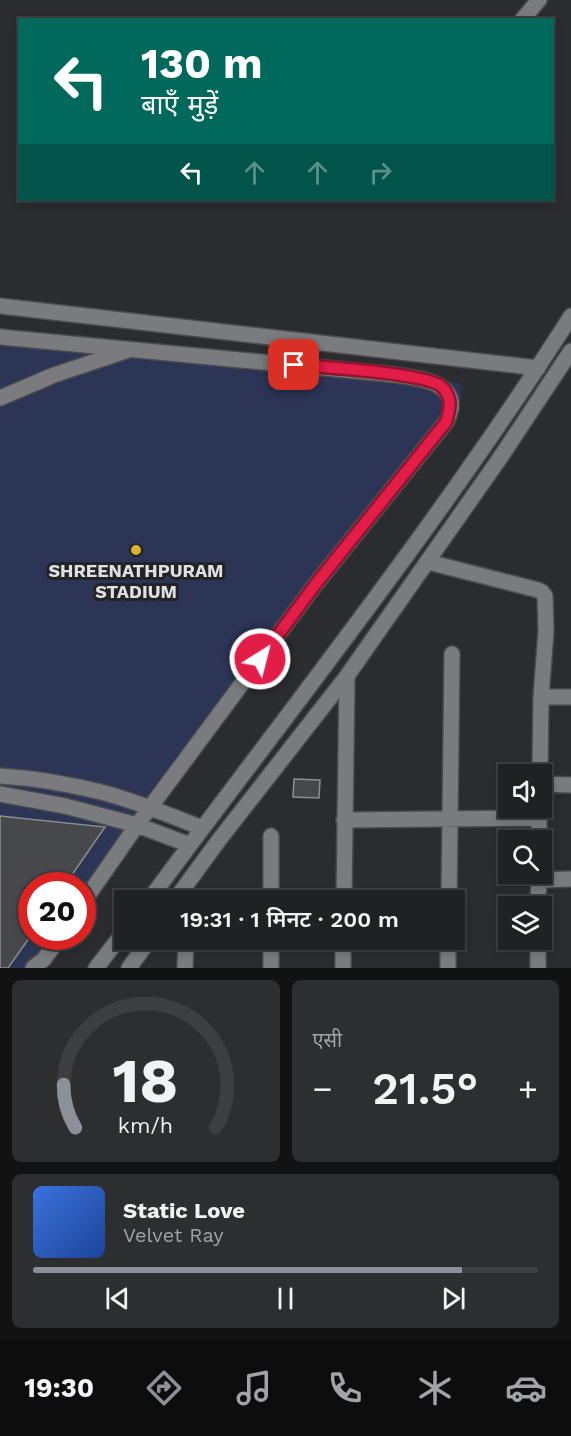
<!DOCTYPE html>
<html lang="hi">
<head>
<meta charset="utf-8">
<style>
  :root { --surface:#202123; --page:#2d2e30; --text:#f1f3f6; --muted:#a2a3a6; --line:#3d3e41; --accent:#8c9099 }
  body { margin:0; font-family:"Work Sans","Noto Sans Devanagari",sans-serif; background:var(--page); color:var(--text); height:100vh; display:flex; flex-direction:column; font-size:22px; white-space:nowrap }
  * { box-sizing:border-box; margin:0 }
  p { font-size:20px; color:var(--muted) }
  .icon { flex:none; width:33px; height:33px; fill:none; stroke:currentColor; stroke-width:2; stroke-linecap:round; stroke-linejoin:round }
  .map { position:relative; height:968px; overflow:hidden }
  .side { display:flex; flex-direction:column; gap:12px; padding:12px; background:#121213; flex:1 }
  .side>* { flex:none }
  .top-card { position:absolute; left:18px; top:18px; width:536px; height:183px; border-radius:0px; box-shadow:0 3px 9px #0003,0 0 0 2px var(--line); background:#00695c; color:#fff; overflow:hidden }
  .controls { position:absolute; left:498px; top:764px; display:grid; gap:12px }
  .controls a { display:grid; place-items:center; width:54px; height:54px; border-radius:0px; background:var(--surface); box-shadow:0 3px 9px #0003,0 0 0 2px var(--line); font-size:30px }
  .speed { position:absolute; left:18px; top:872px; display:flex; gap:12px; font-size:30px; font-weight:700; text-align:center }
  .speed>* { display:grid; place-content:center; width:78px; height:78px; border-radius:50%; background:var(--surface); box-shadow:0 3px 9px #0003,0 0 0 2px var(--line); line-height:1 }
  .speed .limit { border:9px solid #d22; background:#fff; color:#111 }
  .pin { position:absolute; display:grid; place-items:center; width:51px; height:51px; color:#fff; margin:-26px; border-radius:12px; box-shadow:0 3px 9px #0006 }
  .me { position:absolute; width:66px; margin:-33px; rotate:36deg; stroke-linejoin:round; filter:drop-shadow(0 0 4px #0008) }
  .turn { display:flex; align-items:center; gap:21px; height:126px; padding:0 24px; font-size:27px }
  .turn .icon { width:78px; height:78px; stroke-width:2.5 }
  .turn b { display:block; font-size:42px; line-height:51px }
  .lanes { display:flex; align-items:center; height:57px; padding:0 24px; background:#0003; justify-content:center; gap:30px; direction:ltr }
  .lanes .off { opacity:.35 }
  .big { font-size:45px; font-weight:600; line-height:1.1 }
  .side .tile { flex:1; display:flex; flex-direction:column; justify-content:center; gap:9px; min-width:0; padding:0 21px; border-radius:9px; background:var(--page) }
  .side .dial { align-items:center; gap:0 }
  .dial svg { height:156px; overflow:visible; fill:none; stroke:var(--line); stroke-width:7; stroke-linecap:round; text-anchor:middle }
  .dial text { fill:var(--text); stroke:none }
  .song { display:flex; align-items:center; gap:18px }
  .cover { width:72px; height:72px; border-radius:9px; background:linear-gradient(135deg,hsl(220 70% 55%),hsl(220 70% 35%)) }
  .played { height:6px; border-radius:3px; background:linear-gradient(90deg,var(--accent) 85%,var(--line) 85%) }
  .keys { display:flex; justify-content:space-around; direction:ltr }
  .heat { display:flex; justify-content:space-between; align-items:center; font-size:33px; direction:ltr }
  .side .tiles { flex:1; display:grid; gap:12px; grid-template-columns:1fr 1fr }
  .tile:last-child { grid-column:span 2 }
  .trip { position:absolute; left:114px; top:890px; width:351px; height:60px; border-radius:0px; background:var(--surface); box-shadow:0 3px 9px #0003,0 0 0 2px var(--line); font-weight:600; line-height:60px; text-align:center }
  .tabs { display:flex; height:96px; justify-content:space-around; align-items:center; background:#0d0d0e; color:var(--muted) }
  .tabs .icon { width:42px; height:42px }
  .tabs .selected { color:var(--accent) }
  .tabs b { font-size:27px; color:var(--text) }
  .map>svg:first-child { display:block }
  .green { fill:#2c3556 }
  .building { fill:#46484b; stroke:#8c8d90; stroke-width:1.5 }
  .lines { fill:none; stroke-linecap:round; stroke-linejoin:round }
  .minor-casing { stroke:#494a4c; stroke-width:18 }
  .minor { stroke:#7a7b7e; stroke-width:15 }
  .route-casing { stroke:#92132f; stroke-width:15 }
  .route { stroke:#e11d48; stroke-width:10 }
  .poi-dot { fill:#dbb233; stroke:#222325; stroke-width:2 }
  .labels { text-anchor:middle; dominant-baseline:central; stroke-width:6; stroke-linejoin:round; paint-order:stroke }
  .poi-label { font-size:18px; font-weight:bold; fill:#dfe0e2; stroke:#222325 }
</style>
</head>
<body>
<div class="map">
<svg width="571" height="968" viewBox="0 0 571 968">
  <rect width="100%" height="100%" fill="#2b2c2f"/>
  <path class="green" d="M0,328l460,55 2,14 -379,518 -1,-30h-50v51h35l-29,32h-38z"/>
  <path class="building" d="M294,779l26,1 -1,18 -26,-1z
    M0,816l105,11 -40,58h-33v49l-24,34h-8z"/>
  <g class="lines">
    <g class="minor-casing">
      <path id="minor" d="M522,20l17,-20
        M0,306l538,62
        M0,337l387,37c20,3 67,4 64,34 -1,5 -3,10 -5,14l-131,163 -178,240 -55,79
        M0,398l54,-23 72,-24
        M428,562l110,28 4,2 3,4 1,35 -5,66 -1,77
        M541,697h30
        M0,776c34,2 68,8 101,16 35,9 68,23 101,36
        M542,784l29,1
        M0,794l65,12 72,19 53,20
        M344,820l195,-2
        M539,840v-33
        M539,880l32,-1
        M149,900c143,-193 293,-381 422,-584
        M175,900l44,-60 128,-164 153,-218 71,-107
        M271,900v-64
        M344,900l3,-224
        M449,900l3,-246
        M538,906l1,-33
        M33,968l11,-9 17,-23
        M96,968l28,-36
        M129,968l21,-29
        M185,968l1,-29
        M271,968v-29
        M343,968v-29
        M448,968v-29
        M538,968v-29"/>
    </g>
    <use href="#minor" class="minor"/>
  </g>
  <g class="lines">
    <g class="route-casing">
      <path id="route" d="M260,659l55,-74 131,-163c4,-13 7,-24 -4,-35 -14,-14 -122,-20 -148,-22"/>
    </g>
    <use href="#route" class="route"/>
  </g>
  <circle class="poi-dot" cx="136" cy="550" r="6"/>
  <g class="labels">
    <g class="poi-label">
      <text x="136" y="570">SHREENATHPURAM<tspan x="136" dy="21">STADIUM</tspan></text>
    </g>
  </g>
</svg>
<div class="controls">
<a><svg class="icon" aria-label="sound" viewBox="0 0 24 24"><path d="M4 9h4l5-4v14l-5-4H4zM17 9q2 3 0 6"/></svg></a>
<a><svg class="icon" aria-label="search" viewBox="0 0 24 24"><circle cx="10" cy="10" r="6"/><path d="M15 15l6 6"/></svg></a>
<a><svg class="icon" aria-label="layers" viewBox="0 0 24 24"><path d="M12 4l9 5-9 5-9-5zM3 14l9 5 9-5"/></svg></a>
</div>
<div class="speed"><div class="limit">20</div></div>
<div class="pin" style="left:294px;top:365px;background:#d93025"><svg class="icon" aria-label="arrive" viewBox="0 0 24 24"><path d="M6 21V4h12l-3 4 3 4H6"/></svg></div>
<svg class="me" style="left:260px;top:659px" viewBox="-20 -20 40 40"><circle r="17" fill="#e11d48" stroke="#fff" stroke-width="3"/><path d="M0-11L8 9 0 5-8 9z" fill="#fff"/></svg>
<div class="trip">19:31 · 1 मिनट · 200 m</div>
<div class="top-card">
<div class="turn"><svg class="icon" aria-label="left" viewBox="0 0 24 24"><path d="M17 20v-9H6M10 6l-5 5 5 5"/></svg><div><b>130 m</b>बाएँ मुड़ें</div></div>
<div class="lanes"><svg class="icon" aria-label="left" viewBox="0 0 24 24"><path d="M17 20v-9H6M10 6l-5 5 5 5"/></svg><svg class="icon off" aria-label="ahead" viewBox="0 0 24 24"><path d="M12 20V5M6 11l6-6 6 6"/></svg><svg class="icon off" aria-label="ahead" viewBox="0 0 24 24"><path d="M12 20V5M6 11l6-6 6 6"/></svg><svg class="icon off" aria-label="right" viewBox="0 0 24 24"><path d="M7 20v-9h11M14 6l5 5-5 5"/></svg></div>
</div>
</div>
<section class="side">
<div class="tiles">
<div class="tile dial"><svg viewBox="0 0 100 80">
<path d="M14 69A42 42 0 1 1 86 69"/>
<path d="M14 69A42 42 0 0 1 8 47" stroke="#8c9099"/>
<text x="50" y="56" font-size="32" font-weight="700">18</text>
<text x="50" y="72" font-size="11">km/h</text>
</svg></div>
<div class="tile"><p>एसी</p>
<div class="heat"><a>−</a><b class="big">21.5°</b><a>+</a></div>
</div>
<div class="tile">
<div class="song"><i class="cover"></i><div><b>Static Love</b><p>Velvet Ray</p></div></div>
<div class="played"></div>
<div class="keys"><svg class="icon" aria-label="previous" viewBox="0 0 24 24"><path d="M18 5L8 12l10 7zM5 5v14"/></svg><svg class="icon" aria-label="pause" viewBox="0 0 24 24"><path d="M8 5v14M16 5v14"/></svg><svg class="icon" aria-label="next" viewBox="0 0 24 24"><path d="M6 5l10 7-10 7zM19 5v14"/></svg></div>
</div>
</div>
</section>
<nav class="tabs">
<b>19:30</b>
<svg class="icon selected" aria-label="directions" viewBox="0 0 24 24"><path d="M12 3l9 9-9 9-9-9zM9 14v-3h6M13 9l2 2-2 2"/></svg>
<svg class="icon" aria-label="music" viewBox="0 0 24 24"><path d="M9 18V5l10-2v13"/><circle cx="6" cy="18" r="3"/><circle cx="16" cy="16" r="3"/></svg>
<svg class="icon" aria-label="phone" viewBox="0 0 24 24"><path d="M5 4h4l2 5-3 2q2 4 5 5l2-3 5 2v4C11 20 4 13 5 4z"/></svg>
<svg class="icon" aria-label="climate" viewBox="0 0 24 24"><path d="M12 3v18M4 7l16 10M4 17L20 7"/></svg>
<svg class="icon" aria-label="car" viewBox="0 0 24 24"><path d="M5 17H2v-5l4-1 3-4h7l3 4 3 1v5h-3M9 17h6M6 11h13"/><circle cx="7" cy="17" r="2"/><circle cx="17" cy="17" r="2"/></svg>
</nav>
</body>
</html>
